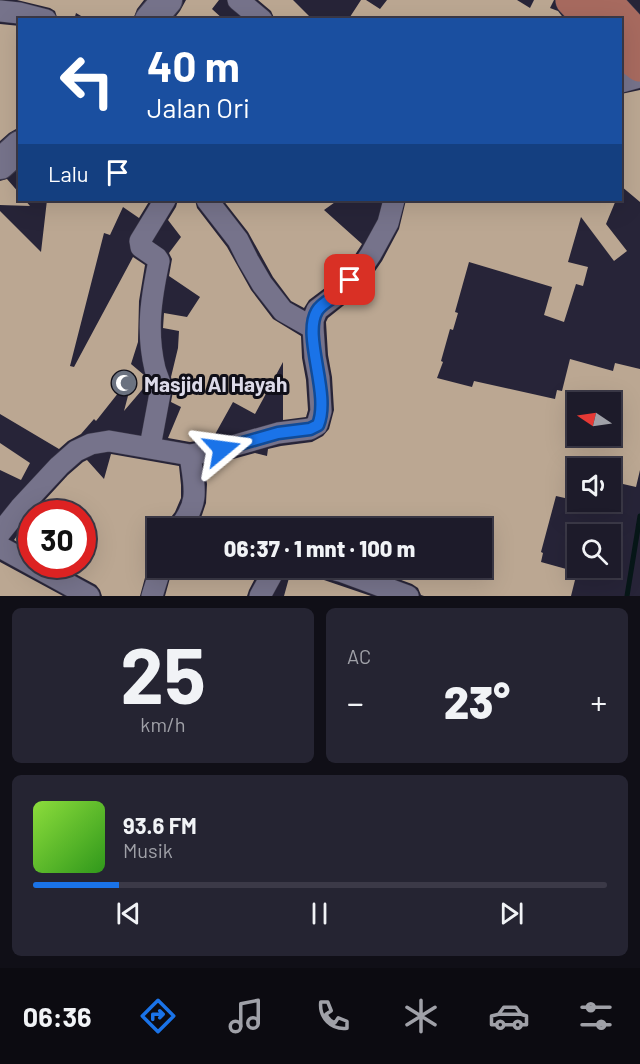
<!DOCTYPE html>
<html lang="id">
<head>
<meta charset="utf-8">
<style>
  :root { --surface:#1d1b2a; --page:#252432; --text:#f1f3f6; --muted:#a0a1a8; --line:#3b3947; --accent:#1a73e8 }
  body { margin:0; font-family:Barlow,sans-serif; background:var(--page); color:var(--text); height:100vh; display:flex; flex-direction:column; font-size:22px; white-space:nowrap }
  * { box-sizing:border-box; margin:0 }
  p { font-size:20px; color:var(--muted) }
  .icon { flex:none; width:33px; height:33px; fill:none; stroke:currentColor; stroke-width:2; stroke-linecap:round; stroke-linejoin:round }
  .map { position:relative; height:596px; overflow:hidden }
  .drawer { display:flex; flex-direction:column; gap:12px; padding:12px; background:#100f17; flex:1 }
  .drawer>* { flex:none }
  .banner { position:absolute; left:18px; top:18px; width:604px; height:183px; border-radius:0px; box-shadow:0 6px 24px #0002,0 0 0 2px var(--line); background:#1a4fa0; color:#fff; overflow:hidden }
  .needle { width:39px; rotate:283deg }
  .fabs { position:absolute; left:567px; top:392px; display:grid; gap:12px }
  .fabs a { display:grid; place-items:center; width:54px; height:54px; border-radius:0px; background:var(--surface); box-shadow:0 6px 24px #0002,0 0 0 2px var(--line); font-size:30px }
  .speed { position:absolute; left:18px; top:500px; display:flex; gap:12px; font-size:30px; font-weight:700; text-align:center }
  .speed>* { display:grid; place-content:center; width:78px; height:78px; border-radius:50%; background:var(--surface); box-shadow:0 6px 24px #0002,0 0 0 2px var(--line); line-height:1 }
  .speed .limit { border:9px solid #d22; background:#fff; color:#111 }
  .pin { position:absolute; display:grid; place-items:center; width:51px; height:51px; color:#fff; margin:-26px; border-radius:12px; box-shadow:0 3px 9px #0006 }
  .me { position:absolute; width:66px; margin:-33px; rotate:74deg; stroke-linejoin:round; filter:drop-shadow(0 0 4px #0008) }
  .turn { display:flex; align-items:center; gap:21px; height:126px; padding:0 30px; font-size:27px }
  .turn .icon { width:78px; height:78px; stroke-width:2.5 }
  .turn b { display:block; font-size:42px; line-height:51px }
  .then { display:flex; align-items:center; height:57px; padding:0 30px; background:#0003; gap:12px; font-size:22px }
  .big { font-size:45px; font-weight:800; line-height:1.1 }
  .drawer .card { flex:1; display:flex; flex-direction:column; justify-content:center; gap:9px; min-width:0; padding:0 21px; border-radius:9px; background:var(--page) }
  .drawer .dial { align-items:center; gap:0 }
  .dial b { font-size:78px; line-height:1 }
  .song { display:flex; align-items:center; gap:18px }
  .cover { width:72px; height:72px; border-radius:9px; background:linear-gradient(135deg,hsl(90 70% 55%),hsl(110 70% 35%)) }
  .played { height:6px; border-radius:3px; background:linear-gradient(90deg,var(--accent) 15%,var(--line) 15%) }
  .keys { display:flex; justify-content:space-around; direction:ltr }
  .heat { display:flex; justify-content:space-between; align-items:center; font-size:33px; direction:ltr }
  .drawer .tiles { flex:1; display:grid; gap:12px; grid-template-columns:1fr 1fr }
  .card:last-child { grid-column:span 2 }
  .trip { position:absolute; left:147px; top:518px; width:345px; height:60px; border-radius:0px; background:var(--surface); box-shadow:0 6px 24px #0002,0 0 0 2px var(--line); font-weight:800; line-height:60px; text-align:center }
  .dock { display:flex; height:96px; justify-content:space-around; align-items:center; background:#0c0b11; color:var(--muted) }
  .dock .icon { width:42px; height:42px }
  .dock .on { color:var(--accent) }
  .dock b { font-size:27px; color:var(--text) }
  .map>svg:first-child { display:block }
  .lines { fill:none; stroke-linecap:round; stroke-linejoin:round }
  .stream { stroke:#071718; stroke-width:5 }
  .building { fill:#bba792; fill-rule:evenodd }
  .street-casing { stroke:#413e4f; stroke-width:22 }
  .secondary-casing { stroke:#413e4f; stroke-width:32 }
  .primary-casing { stroke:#413e4f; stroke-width:34 }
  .street { stroke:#76738b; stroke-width:21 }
  .secondary { stroke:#76738b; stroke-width:30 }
  .primary { stroke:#a76a5f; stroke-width:33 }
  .route-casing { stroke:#114b97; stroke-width:15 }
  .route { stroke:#1a73e8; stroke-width:10 }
  .labels { text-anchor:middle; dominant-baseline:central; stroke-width:6; stroke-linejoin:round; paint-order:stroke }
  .poi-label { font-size:21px; font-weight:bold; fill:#dddbe9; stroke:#100f18; text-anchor:start }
</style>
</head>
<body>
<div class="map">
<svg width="640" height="596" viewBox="0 0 640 596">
  <rect width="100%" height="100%" fill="#272438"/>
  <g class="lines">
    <path class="stream" d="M627,596l13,-80"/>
  </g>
  <path class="building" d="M17,0h127l-7,9 -4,11h-45l-12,-7 -2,7h-16l-3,-9 -5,-3z
    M186,0h33l-7,9 12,11h-51l7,-9z
    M258,0h35l20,20h-38l-4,-9z
    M361,0h5l14,9 7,-9h130l13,8 4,-8h20l-4,8 8,3 7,9h-217z
    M0,24l20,2v103h-4l-7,4 -9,8z
    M640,90v112l-19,-16v-92z
    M7,179l13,15v6h5l5,6 -30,-1v-24z
    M47,200h103l-11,18 -16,-11 -13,28 -6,-2 -34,133 4,1 59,-110 12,8 -6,36 -1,41 -7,22 13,11 3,9 -23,27 10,-38 -38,48 -2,-2 -13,15 -13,7 -9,8 -59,-35v-203l41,41z
    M178,200h17l2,8 30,39 24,43 22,29 28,17 1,22 4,22 2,30 -2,7 -23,3v-58l-28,52 -22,-12 -20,36 -23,4 -22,-4 13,-31 -10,-5 3,-16 -3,-9 7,-29 1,-17 -16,-3 1,-15 23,4 13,-20 -31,-21 3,-17 -3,-6 12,-16 -13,-17 8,-13z
    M223,200h115l-14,10 38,34 -9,14 -24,27 -20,15 -5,8 -13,-7 -18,-24 -25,-45z
    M406,200h210l-10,24 21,27 -13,10 -33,-44 -13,45 20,5 -5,19 -7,-2 -12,38 -20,-7 8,-28 -83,-25 -14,50 3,1 -5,17 -3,-1 -9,32 2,1 -6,16 35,9 2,-6 81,18 2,-9 5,1 8,-32 43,12 2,-8 25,6v101l-4,17 -26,-6v-13h-32v33l-22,-5 -15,56 2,1 -2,9 36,10 -6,24h-147l-3,-1 -3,-7 -6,-4 -46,-17h116v-39h-82l-19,-4 -1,4h-185l7,-13 4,-12 1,-19 -3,-19 22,-4 29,-8 12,3 1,-7 13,-3 31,-4 11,-6 6,-7 5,-19 -2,-33 -4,-22 -2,-33 2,-4 20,-16 25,-28 9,-13 17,-32zM578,402h32v33h-32z
    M0,443l30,20 -9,17 -21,-10z
    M111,454l68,12 2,19v13l-6,14 -7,9 -2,7h-8v27l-6,3 -3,5 -9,33h-38l-2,-6 -4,-5 -39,-21h25v-51h-49l35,-38 15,-13 4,-2 17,19z
    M32,515v35l-18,-10z
    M0,562l63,34h-63z
    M173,567h88l-12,23 -2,6h-82z
    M292,567h21l3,9 5,3 50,17h-87z"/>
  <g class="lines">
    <g class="street-casing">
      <path id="street" d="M238,0l24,20
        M0,11l19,2 27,7
        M621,82l19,-5
        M207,200l31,40 10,20 14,24 21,27 30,17
        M150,447l11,-59c-1,-7 -4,-12 -6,-19 -9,-38 -4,-70 4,-108l-2,-3 -16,-11 -1,-6 25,-41
        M179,528c22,-27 15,-42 11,-73
        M0,533l20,-25 39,-42 17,-15 15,-7 18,-3 81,14 32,-6 56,-16 32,-4 7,-4 4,-14 -2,-33 -4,-21 -2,-29v-8l4,-10 21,-16 25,-28 8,-12 17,-31 6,-23
        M0,547l89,49
        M325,567l15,4 68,25
        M152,596l9,-29
        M260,596l16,-29"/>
    </g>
    <g class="secondary-casing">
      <path id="secondary" d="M150,20l17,-20
        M0,164l20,-18"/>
    </g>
    <g class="primary-casing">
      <path id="primary" d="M572,0l19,20
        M604,0l36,39
        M621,50l19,15"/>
    </g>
    <use href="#street" class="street"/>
    <use href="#secondary" class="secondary"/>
    <use href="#primary" class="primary"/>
  </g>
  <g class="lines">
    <g class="route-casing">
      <path id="route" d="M222,449l56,-16 32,-4 8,-4c13,-31 -16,-89 -1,-114 4,-7 14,-12 21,-17 4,-5 8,-10 12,-14"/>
    </g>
    <use href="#route" class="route"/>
  </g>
  <defs>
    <g id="mosque-disc" transform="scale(1.35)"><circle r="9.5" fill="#6b7280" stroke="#100f18"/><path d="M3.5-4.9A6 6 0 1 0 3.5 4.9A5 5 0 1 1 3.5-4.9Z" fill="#fff"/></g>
  </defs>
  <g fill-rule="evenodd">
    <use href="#mosque-disc" x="124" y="383"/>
  </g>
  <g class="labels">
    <g class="poi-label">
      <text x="144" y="383">Masjid Al Hayah</text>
    </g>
  </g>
</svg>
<div class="fabs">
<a><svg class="needle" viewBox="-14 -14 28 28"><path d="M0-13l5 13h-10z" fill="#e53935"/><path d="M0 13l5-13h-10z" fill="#a0a1a8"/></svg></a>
<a><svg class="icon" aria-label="sound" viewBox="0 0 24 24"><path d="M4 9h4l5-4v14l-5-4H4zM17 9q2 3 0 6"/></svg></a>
<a><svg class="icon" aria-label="search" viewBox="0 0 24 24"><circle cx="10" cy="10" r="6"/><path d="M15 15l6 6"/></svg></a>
</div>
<div class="speed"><div class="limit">30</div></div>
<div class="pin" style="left:350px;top:280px;background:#d93025"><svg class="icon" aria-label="arrive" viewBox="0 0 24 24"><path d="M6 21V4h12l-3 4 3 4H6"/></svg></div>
<svg class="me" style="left:222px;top:449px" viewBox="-20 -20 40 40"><path d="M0-17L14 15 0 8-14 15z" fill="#1a73e8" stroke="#fff" stroke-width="4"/></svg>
<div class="trip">06:37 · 1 mnt · 100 m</div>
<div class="banner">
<div class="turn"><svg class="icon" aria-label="left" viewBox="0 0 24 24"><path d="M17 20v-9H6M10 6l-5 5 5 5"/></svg><div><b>40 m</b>Jalan Ori</div></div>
<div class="then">Lalu<svg class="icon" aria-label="arrive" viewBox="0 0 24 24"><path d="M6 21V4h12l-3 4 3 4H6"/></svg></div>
</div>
</div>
<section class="drawer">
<div class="tiles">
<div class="card dial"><b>25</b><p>km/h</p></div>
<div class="card"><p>AC</p>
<div class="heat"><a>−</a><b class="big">23°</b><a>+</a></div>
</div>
<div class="card">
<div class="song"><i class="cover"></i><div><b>93.6 FM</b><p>Musik</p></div></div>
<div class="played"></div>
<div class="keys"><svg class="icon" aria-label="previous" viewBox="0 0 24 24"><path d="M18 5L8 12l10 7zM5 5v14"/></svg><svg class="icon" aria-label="pause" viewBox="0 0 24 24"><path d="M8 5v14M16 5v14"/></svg><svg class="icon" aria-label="next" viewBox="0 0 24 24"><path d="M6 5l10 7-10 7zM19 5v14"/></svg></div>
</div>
</div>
</section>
<nav class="dock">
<b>06:36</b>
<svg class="icon on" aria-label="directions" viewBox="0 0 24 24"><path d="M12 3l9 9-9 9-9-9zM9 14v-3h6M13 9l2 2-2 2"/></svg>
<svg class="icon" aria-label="music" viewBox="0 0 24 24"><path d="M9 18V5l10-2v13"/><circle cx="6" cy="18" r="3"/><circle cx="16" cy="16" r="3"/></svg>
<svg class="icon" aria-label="phone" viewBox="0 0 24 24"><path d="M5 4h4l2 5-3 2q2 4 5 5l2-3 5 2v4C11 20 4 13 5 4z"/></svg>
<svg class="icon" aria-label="climate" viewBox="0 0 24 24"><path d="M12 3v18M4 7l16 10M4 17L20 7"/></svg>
<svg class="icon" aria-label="car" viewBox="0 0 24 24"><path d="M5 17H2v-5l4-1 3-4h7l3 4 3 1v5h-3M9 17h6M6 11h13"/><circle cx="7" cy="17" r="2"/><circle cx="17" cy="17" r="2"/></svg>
<svg class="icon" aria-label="filters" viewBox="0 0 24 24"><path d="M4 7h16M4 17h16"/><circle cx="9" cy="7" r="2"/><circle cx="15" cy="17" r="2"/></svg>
</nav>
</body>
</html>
